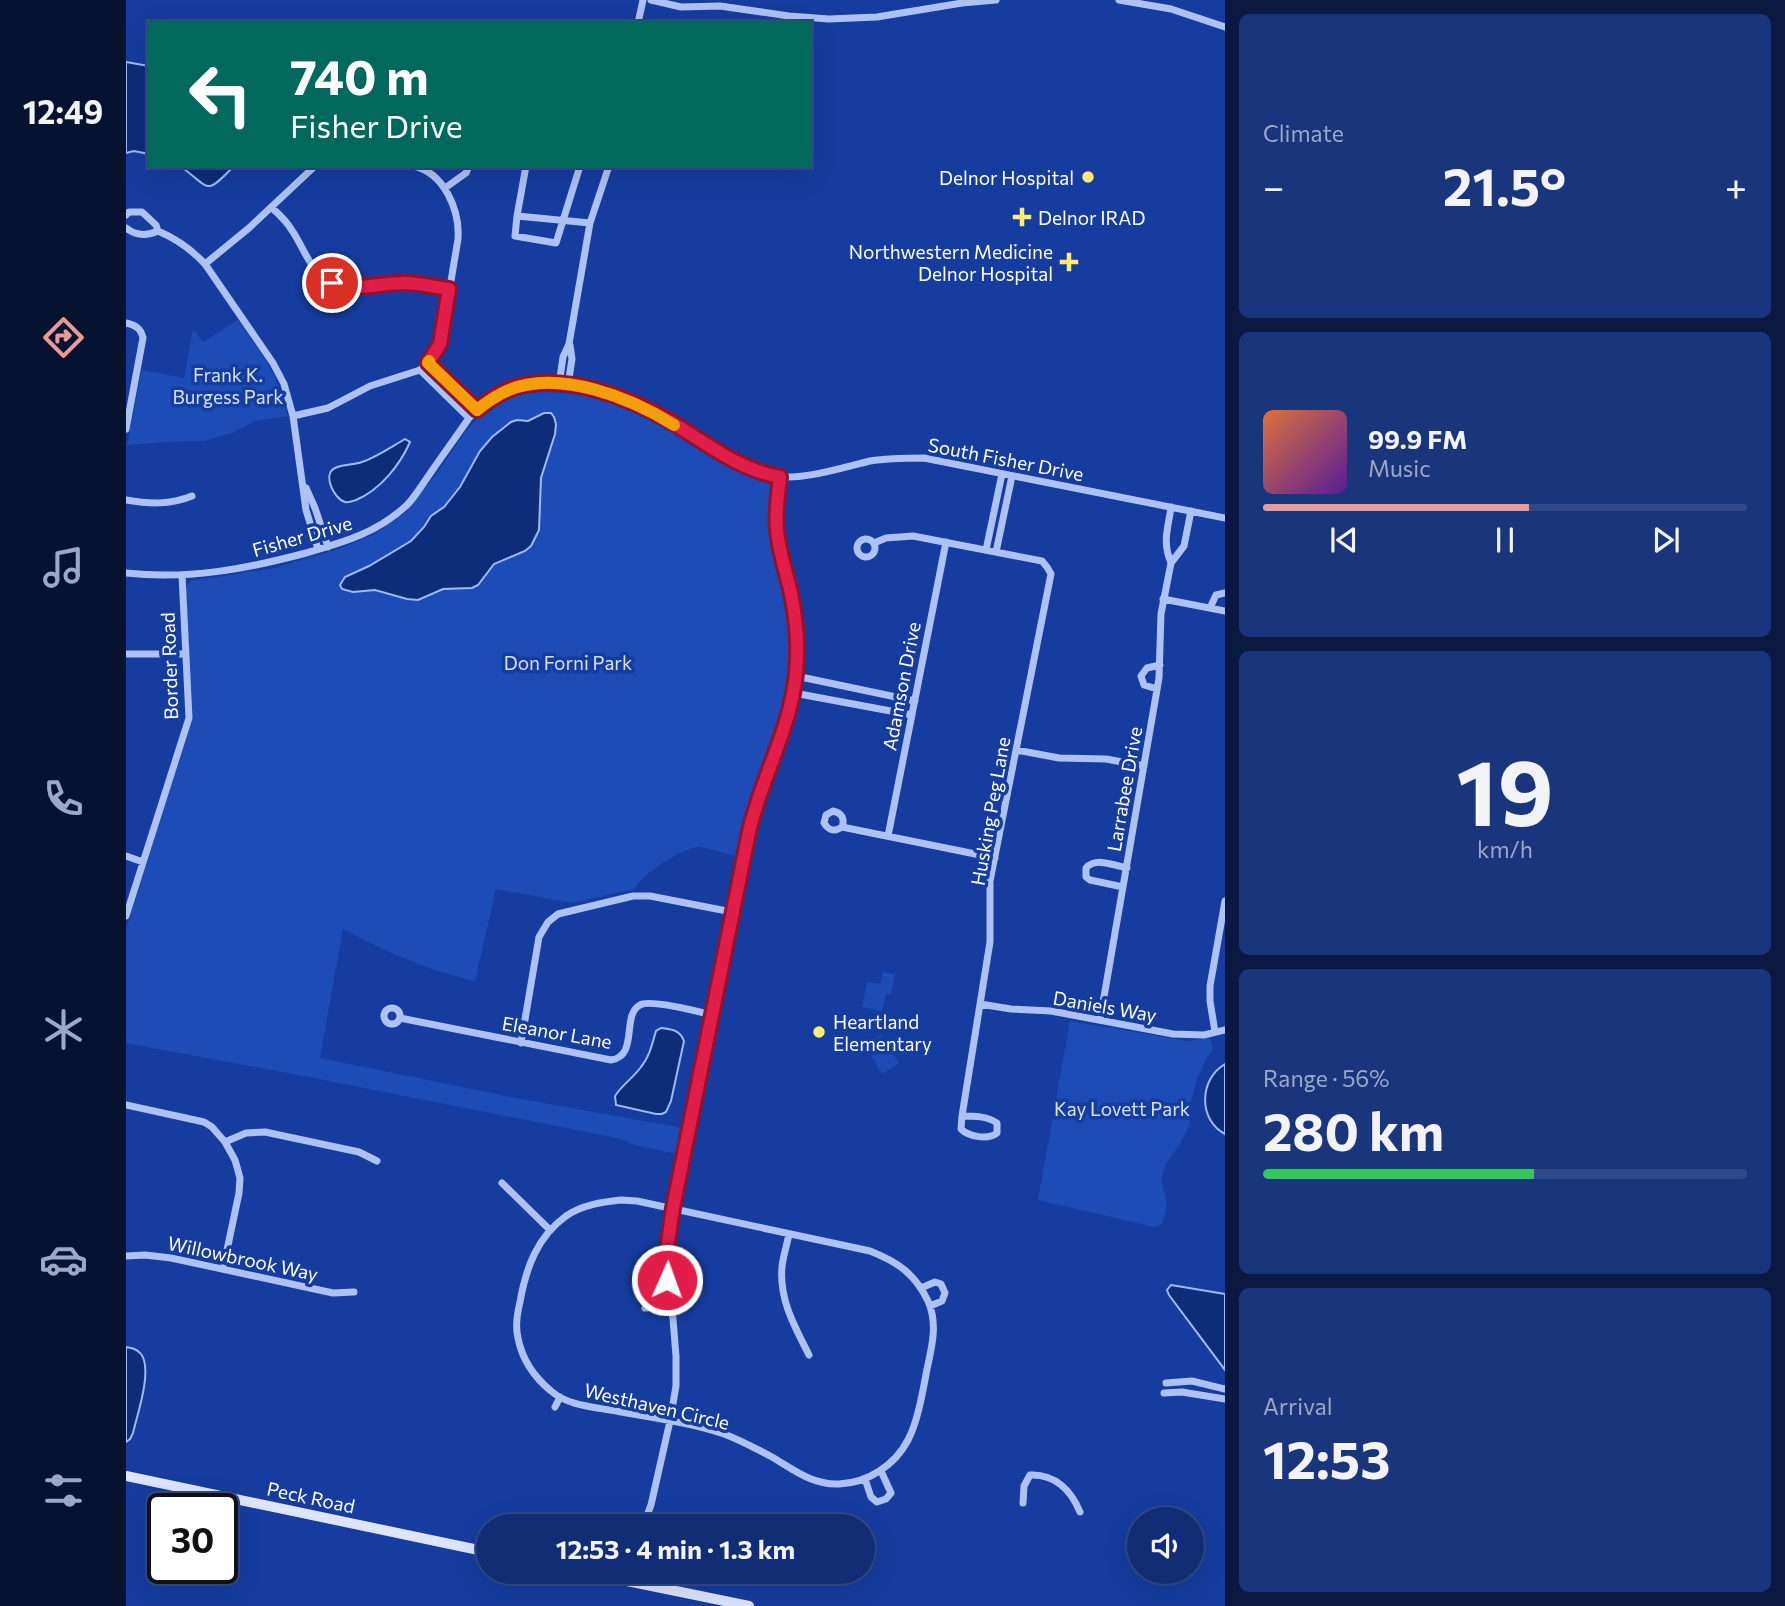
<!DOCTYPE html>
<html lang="en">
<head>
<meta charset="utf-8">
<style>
  :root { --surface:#102d76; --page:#19357b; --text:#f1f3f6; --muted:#9ca8c5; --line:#304988; --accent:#e69b98 }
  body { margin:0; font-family:Commissioner,sans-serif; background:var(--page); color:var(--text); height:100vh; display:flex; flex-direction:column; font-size:26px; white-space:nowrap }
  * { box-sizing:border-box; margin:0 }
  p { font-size:23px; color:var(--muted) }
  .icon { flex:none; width:38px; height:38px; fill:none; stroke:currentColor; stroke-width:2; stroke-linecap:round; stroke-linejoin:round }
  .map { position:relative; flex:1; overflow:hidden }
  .drawer { display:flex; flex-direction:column; gap:14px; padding:14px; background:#091941; width:560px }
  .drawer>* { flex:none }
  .banner { position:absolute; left:21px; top:21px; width:665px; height:147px; border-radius:0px; box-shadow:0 7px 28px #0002,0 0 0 2px var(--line); background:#00695c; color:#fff; overflow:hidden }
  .fabs { position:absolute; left:1001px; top:1507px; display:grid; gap:14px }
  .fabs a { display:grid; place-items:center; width:77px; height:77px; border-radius:50%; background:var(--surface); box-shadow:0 7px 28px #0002,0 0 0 2px var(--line); font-size:35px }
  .speed { position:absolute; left:21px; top:1493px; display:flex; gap:14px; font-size:35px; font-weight:700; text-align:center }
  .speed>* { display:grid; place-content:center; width:91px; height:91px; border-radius:50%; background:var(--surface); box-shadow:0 7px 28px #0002,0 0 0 2px var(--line); line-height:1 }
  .speed .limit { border:4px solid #111; border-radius:10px; background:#fff; color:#111 }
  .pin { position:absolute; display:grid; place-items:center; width:60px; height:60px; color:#fff; margin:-30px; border:4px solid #fff; border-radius:50%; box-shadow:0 2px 7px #0007 }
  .me { position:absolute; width:77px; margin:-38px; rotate:2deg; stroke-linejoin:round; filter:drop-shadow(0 0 5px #0008) }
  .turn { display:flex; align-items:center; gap:24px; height:147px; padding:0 28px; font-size:32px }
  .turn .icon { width:91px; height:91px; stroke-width:2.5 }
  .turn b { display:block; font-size:49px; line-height:60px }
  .big { font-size:52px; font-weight:700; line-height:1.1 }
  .drawer .card { flex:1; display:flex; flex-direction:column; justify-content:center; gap:10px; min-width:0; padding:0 24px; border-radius:10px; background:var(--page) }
  .drawer .dial { align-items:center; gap:0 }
  .dial b { font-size:91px; line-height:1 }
  .song { display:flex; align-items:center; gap:21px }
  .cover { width:84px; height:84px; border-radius:10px; background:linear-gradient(135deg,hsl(20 70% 55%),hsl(270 70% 35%)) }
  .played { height:7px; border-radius:4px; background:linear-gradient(90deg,var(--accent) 55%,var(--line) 55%) }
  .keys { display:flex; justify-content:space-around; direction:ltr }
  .heat { display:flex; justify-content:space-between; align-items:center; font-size:38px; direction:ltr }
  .charge { height:10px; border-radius:5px; background:linear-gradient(90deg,#34c759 56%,var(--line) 0) }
  .trip { position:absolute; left:350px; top:1514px; width:399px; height:70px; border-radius:35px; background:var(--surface); box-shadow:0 7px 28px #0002,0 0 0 2px var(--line); font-weight:700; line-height:70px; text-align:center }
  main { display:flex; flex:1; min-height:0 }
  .dock { display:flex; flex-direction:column; width:126px; justify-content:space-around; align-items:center; background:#06122f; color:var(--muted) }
  .dock .icon { width:49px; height:49px }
  .dock .current { color:var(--accent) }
  .dock b { font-size:32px; color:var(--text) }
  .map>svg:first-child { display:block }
  .green { fill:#1d4cb7 }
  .water { fill:#0d2c7a; stroke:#9fbaf6; stroke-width:2 }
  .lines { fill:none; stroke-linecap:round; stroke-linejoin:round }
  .minor { stroke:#acc2f3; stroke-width:7 }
  .secondary { stroke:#dce5fd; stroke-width:10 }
  .route-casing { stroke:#92132f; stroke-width:18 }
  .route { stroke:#e11d48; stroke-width:12 }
  .slow { stroke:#f59e0b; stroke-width:12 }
  .poi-dot { fill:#ffeb6f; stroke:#153c9e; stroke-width:2.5 }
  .labels { text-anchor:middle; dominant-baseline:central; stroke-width:7; stroke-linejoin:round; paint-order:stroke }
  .poi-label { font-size:19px; fill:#fff; stroke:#153c9e; text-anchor:end }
  .park-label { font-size:19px; fill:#d5e1fd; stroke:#153c9e }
  .street-label { font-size:19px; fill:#fff; stroke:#153c9e }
</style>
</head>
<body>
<main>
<nav class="dock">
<b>12:49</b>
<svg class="icon current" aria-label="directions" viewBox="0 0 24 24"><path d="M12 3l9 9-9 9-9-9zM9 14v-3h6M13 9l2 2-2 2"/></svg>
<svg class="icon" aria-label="music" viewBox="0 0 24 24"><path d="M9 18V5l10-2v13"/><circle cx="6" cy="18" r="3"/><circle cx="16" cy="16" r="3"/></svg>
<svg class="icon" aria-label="phone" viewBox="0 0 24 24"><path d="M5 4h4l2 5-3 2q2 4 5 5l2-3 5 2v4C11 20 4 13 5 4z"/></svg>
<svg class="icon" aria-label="climate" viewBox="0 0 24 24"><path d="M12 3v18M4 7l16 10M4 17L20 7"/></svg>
<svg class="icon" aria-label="car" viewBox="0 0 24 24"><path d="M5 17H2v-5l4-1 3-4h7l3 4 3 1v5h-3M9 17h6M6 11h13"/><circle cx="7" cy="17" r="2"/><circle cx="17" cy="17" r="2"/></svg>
<svg class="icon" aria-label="filters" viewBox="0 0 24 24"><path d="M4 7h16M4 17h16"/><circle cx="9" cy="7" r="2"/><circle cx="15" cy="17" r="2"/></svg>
</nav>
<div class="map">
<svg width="1099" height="1606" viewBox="0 0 1099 1606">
  <rect width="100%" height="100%" fill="#153c9e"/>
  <path class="green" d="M112,320l27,39 10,18 13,39 -33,5 -23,12 -28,8 -39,1 -38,3 15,-75 42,8 9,-49 10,13z
    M415,389c32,2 67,8 95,22 30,14 56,35 84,51 9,5 20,10 30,13 9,4 18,3 24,11l-4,38 18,78 4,39 -2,43 -8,36 -9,27 -14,31 -11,34 -9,45c-13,-3 -27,-8 -39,-10 -16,-1 -60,28 -65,42l-63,14 -76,-14 -21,92c-47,-10 -90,-30 -132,-52l-23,129 196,40 167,30 -6,26 -43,-9 -13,-6 -307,-61 -188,-35v-114l66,-209 -6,-133 5,-6 84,-13 67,-20 33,-14 30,-21 30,-37 30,-44 18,-21 10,-7 24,-12z
    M757,972l12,2 -4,20h-5l-4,17 -20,-4 5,-25 13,2z
    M944,1021l117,20 23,-3 3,11 -7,10 -10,23 -7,27v17l-9,18 -13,18 -6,16 6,27 -5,19 -8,3 -116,-27z
    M755,1035l18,28 -17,11 -17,-29z"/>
  <path class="water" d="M0,62l23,4v88l-15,-3 -8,2z
    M54,166h54c-30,31 -23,22 -54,0z
    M418,413h7l3,4 2,7 -1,10 -14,44 -2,52 -8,16 -6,5 -31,13 -16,21 -6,3 -29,1 -25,11 -11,-1 -32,-9 -22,2 -11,-3 -2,-4 5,-8 24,-11 42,-25 13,-14 7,-11 13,-9 16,-20 20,-36 12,-14 19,-15 6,-2 11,1z
    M279,439l5,3c-10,23 -30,48 -54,58 -3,1 -8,3 -11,2 -11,-3 -23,-28 -10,-34 8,-4 19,-3 27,-6 15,-5 29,-15 43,-23z
    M535,1028c10,1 19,2 23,13l-13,60 -5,11 -4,2h-6l-40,-9 -1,-9c7,-11 18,-18 26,-29 9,-11 11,-23 15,-36z
    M1099,1064v70c-27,-14 -26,-55 0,-70z
    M1045,1285l54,9v76l-56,-75 -2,-5z
    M0,1347c6,1 11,2 15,7 12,16 -4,61 -8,79l-3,6 -4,3z"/>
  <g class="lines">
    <path class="minor" d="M525,0l30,7 39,-1 69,10 40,3 48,-2 85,-14 34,-3
      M993,0l52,9 54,18
      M512,23l5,-23
      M400,166l-9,50 73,7
      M319,188l21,-15 3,-7
      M146,208c8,7 16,15 21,24 8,12 13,26 22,37 27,30 58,14 91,14 14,0 29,4 43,6
      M0,215l3,-3h13l14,13 2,6c19,8 33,18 47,33l68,99 11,21 9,32 13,94 12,39
      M391,216l-2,20 41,7 24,-77
      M0,228c10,8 21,8 32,3
      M79,264l44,-36 66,-62
      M0,323c9,2 15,5 17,15l-17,91
      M302,363l49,47
      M294,370l49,48
      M433,384l4,-27 6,-13 21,-121 19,-57
      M442,385l4,-26 -2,-14
      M167,416l35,-8 42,-22 50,-16 8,-7 9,-13 5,-15 16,-96c2,-29 -14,-66 -44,-73
      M180,488l9,20 13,39
      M0,500c23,4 44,5 66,-4
      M1045,507c-3,23 -9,34 0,56l13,-17 7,-35
      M731 548a9 9 0 1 1 18 0a9 9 0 1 1-18 0Z
      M748,543l12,-5 27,-2 129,25 5,6 4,7 -61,307v61l-28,174 -1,13c8,8 27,11 36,4v-10c-10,-7 -23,-7 -35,-7
      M860,550l16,-76
      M870,552l16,-76
      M0,573c62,7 120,-4 180,-20 38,-11 71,-20 101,-48 8,-8 15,-20 22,-30 13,-19 27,-38 40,-57 13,-12 27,-24 44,-30 51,-16 115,9 158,35 33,19 66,46 104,53 26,5 69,-9 95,-15 18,-3 36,-3 54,-3l301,60
      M1037,599l62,12
      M1084,608l6,-13 9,-2
      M0,654h59
      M670,676l119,25
      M1031,689l-13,-4 -3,-9 6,-8 13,-3
      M668,693l118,22
      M890,750l43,8 47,1 38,7
      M716,827c3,-8 0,-14 -9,-16l-7,4 -2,8c5,8 11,9 18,4l153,31
      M762,836l58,-294
      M0,856l17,6
      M997,887l-33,-7 -4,-3v-9c10,-11 27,-3 41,0
      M0,916l63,-198 -7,-143
      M854,1004l31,5 40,2 122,23 31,1 21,-5
      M258 1016a8 8 0 1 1 16 0a8 8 0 1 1-16 0Z
      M274,1018l211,42c28,-4 10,-45 29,-55 10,-6 60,7 72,10
      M974,1020l59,-342 2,-64 10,-51
      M1089,1032l-5,-31v-15l15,-85
      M395,1043l18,-106 9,-15 10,-8 75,-18h17l82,16
      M0,1105l78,17 8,5 13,15 10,18 5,18 -1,15 -16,76
      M99,1142l21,-9 19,-1 94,20 18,9
      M376,1183l48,47
      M495,1200l16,1 233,50c28,11 45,23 58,50 10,22 4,46 -1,68 -4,21 -9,52 -19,71 -13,25 -40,43 -69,44 -27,1 -45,-14 -67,-27 -15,-8 -32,-17 -48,-23 -33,-11 -69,-16 -103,-22 -23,-5 -52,-5 -70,-21 -17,-14 -29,-32 -33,-53 -3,-12 -1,-24 2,-36 6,-34 17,-65 46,-86 16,-11 36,-14 55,-16z
      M663,1234c-2,11 -6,22 -7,33 -3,33 13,60 27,88
      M0,1256l19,-1 26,3 162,35 21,-1
      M795,1288l14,-6 6,2 4,9 -3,8 -12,5
      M519,1308l26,-1
      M1040,1383l26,-2 33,8
      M1038,1393l18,-1 43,7
      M429,1407l5,-10
      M739,1479l6,18 6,5 9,-3 5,-6 -10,-22
      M897,1503l1,-17 6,-11c25,-1 41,15 50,37
      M517,1526l8,-21 19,-84 6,-35v-30l-3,-37 -6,-39 1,-38 5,-34 76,-376c15,-60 47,-113 48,-175 1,-21 -2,-43 -6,-64 -5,-21 -12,-41 -14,-63 -2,-17 1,-35 3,-53
      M515,1584l2,-12"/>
    <path class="secondary" d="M0,1476l362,76
      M457,1572l166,34"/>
  </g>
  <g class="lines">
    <g class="route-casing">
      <path id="route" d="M206,283c24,9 47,0 72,0 15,0 30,4 45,6l-9,55 -12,19 49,47c11,-9 23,-17 36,-22 50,-16 115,9 158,34 35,21 68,48 109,55 -2,18 -5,36 -3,53 2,22 9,42 14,63 4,21 7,43 6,64 -1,64 -34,114 -48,175l-76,376 -5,34 -1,38"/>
    </g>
    <use href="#route" class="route"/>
    <path class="slow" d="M303,361l-1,2 49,47c10,-8 20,-15 32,-20 51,-21 122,8 165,35"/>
  </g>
  <g class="poi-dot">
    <circle cx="962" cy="177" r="7"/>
    <path d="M892.5 206.5h7v7h7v7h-7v7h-7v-7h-7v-7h7z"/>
    <path d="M939.5 251.5h7v7h7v7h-7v7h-7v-7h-7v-7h7z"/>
    <circle cx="693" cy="1032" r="7"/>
  </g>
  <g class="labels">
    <g class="poi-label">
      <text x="948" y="177">Delnor Hospital</text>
      <text x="912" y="217" text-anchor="start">Delnor IRAD</text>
      <text x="927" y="251">Northwestern Medicine<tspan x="927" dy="22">Delnor Hospital</tspan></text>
      <text x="707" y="1021" text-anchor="start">Heartland<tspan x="707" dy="22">Elementary</tspan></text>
    </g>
    <g class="park-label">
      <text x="102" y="374">Frank K.<tspan x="102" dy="22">Burgess Park</tspan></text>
      <text x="442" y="662">Don Forni Park</text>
      <text x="996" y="1108">Kay Lovett Park</text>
    </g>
    <g class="street-label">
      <text transform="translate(880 459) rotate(11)">South Fisher Drive</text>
      <text transform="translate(176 536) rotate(-16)">Fisher Drive</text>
      <text transform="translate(43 666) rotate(-92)">Border Road</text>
      <text transform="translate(775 686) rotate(-79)">Adamson Drive</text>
      <text transform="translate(998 789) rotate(-80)">Larrabee Drive</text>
      <text transform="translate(864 811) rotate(-80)">Husking Peg Lane</text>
      <text transform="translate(979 1006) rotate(10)">Daniels Way</text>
      <text transform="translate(431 1032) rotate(10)">Eleanor Lane</text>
      <text transform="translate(117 1258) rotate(12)">Willowbrook Way</text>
      <text transform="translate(531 1406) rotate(13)">Westhaven Circle</text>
      <text transform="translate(185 1497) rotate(12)">Peck Road</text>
    </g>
  </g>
</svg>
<div class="fabs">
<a><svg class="icon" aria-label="sound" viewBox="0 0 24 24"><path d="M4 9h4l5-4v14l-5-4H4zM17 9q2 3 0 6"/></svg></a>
</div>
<div class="speed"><div class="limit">30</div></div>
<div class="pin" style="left:206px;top:283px;background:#d93025"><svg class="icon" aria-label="arrive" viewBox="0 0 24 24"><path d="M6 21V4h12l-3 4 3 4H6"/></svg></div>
<svg class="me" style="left:541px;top:1280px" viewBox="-20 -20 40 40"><circle r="17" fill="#e11d48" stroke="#fff" stroke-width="3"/><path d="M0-11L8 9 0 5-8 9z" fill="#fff"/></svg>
<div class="trip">12:53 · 4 min · 1.3 km</div>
<div class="banner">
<div class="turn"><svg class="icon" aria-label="left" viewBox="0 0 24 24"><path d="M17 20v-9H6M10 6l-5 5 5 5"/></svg><div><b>740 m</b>Fisher Drive</div></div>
</div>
</div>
<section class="drawer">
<div class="card"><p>Climate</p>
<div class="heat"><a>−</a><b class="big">21.5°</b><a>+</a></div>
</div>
<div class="card">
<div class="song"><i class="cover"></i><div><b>99.9 FM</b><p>Music</p></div></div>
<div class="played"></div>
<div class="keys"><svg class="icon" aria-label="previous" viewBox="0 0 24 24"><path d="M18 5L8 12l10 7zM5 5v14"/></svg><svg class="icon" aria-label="pause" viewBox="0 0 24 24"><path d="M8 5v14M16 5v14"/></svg><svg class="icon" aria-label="next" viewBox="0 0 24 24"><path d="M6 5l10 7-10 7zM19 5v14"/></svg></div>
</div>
<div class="card dial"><b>19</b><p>km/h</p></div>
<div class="card"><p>Range · 56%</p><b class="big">280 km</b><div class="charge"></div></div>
<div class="card"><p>Arrival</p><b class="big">12:53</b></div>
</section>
</main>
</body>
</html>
